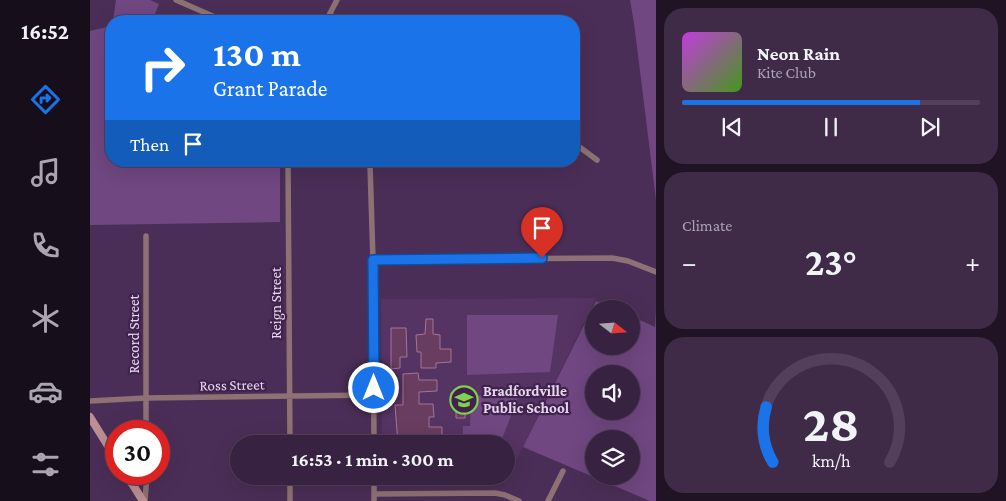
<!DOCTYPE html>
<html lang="en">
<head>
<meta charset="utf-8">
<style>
  :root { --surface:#382241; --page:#3f2a48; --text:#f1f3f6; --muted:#aba4b1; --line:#523f5a; --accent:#1a73e8 }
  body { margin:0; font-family:"Crimson Pro",serif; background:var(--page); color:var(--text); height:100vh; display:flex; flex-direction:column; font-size:19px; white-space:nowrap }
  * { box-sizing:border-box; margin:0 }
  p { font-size:16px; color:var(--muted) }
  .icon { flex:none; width:28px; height:28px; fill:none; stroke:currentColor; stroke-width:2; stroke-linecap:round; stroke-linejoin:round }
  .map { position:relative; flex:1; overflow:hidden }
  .details { display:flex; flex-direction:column; gap:8px; padding:8px; background:#1f1324; width:350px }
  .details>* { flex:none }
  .hud { position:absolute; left:15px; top:15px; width:475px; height:152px; border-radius:20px; box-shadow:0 5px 20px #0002,0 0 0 1px var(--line); background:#1a73e8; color:#fff; overflow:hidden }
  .needle { width:32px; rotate:107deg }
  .fabs { position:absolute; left:495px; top:300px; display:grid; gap:10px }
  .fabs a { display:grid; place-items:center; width:55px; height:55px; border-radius:50%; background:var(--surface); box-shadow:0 5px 20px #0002,0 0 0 1px var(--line); font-size:25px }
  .speed { position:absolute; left:15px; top:420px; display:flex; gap:10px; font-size:25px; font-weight:700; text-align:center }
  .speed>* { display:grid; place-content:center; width:65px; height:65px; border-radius:50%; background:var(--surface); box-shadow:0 5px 20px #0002,0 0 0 1px var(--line); line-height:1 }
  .speed .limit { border:8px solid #d22; background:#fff; color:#111 }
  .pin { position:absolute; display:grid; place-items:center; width:42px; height:42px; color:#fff; margin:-51px -21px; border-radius:50% 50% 50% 0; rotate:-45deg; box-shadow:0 0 5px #0007 }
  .pin .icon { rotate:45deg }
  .me { position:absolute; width:55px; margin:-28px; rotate:0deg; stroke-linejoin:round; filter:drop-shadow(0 0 4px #0008) }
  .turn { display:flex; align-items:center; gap:18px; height:105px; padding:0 25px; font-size:22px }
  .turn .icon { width:65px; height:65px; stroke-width:2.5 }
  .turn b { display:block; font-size:35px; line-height:42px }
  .then { display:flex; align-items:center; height:48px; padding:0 25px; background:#0003; gap:10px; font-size:19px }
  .big { font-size:38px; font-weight:700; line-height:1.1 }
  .details .widget { flex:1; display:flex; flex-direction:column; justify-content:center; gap:8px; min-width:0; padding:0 18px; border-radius:20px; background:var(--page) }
  .details .dial { align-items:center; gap:0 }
  .dial svg { height:130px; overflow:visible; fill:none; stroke:var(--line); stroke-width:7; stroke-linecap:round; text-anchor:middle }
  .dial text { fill:var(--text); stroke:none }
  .song { display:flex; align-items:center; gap:15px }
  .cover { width:60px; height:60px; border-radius:8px; background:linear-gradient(135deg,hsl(290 70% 55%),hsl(100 70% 35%)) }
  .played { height:5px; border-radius:2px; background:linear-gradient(90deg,var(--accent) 80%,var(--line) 80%) }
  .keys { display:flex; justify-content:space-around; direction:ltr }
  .heat { display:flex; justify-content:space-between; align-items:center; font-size:28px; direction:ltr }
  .trip { position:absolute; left:140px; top:435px; width:285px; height:50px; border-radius:25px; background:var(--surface); box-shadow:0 5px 20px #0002,0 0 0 1px var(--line); font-weight:700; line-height:50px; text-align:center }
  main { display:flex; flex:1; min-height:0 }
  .menu { display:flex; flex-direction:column; width:90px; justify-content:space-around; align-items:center; background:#160e1a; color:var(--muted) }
  .menu .icon { width:35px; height:35px }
  .menu .active { color:var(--accent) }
  .menu b { font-size:22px; color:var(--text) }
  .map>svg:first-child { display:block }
  .built { fill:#553363 }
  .green { fill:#704781; fill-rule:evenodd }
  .building { fill:#683d5f; stroke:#a5759a }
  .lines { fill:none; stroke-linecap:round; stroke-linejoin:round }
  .street { stroke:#8e7273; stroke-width:5.5 }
  .secondary { stroke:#bb9092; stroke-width:8 }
  .route-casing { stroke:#114b97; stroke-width:12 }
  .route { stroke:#1a73e8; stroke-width:9 }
  .labels { text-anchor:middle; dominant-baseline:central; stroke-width:4.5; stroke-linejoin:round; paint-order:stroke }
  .street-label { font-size:15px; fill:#e7d6f0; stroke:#40234c }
  .poi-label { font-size:15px; font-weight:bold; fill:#e7d6f0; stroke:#40234c; text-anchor:start }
</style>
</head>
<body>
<main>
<nav class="menu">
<b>16:52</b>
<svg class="icon active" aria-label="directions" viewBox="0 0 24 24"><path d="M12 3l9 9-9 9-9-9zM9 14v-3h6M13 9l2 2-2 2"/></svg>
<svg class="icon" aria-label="music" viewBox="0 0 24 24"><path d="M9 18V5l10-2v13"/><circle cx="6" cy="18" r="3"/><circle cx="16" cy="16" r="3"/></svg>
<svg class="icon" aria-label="phone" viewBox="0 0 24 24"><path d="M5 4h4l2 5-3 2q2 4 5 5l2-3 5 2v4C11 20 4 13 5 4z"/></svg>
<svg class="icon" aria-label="climate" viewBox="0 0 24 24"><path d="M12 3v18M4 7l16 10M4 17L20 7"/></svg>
<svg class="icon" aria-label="car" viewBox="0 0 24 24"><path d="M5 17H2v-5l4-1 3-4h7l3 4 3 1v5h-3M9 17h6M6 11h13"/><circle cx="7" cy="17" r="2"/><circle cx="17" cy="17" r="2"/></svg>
<svg class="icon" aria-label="filters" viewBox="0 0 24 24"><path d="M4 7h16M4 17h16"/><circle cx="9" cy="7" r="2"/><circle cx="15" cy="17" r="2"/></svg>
</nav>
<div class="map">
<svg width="566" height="501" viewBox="0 0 566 501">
  <rect width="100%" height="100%" fill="#4b2e57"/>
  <path class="built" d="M506,298l-90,183 -114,2 -6,-5 -1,-2h121v-32h-124l-1,-145z"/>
  <path class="green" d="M26,0h34l9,4 -7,17h-39z
    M540,0h26v200l-22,-177z
    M21,26v135h169v61l-190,3v-194z
    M506,301l18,8h-20v37h37v-30l24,11 1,-17v191h-6l-127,-54zM504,374h37v37h-37zM504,439h37v37h-37z
    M377,315h91l-8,57 -83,3z
    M430,393l-20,51h-37v-18h7l1,-30z"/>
  <path class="building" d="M336,319h7v15l7,1v14h11v13l-15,1v5h-15v-16h-4l-1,-17 9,-1z
    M301,328h15l1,29h-7v11l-9,1z
    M328,373l1,7h18v11l-18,1v12h14l1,13h-5v10h13v10h13v7h-57l-3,-39h8v-31z
    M376,392l-1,26h-9v-17h-4l-1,-8z"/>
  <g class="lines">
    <path class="street" d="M86,0l48,21
      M240,15l14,6
      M236,21l11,-21
      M484,143l23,17
      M198,161l2,283
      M198,165l199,-2 15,-2
      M280,165l3,95 1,184
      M56,236v195
      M283,260l239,-2 16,3 28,11
      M0,401l56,-3 228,-3
      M200,476v25
      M284,476v25
      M284,494l121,-1 10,2 14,6
      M55,501l2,-27
      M458,501l15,-30"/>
    <path class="secondary" d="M0,417l26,42
      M36,474l17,27"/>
  </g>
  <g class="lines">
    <g class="route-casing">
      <path id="route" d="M284,388l-1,-128 169,-2"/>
    </g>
    <use href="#route" class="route"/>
  </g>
  <defs>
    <g id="school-ring" transform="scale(1.4375)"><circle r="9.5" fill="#40234c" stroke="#82d04f" stroke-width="1.5"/><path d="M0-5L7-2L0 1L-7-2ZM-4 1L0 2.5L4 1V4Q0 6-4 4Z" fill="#82d04f"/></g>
  </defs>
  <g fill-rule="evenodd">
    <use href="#school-ring" x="374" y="400"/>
  </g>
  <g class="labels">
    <g class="street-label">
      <text transform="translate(186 303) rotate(-90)">Reign Street</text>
      <text transform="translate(44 334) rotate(-90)">Record Street</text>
      <text transform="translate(142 385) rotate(-1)">Ross Street</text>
    </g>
    <g class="poi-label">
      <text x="393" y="391">Bradfordville<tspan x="393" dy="17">Public School</tspan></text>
    </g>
  </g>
</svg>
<div class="fabs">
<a><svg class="needle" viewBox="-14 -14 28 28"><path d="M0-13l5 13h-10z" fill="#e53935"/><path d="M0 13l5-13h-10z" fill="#aba4b1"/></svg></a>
<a><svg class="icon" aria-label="sound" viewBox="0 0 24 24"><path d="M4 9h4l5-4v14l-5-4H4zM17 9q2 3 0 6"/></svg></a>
<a><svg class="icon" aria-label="layers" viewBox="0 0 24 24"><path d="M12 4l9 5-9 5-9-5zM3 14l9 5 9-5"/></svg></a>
</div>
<div class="speed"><div class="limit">30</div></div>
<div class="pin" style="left:452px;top:258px;background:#d93025"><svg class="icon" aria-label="arrive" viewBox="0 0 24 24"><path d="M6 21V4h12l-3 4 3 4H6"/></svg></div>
<svg class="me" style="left:284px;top:388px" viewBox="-20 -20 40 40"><circle r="17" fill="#1a73e8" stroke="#fff" stroke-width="3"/><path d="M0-11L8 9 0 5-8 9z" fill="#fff"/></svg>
<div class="trip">16:53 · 1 min · 300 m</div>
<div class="hud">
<div class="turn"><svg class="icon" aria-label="right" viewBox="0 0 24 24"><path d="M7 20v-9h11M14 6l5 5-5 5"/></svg><div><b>130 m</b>Grant Parade</div></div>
<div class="then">Then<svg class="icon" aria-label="arrive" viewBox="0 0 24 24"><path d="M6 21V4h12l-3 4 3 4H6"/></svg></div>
</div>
</div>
<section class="details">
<div class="widget">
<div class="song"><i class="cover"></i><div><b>Neon Rain</b><p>Kite Club</p></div></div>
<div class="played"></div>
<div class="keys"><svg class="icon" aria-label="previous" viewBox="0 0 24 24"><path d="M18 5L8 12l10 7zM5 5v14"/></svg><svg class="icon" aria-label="pause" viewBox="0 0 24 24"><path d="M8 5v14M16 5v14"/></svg><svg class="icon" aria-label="next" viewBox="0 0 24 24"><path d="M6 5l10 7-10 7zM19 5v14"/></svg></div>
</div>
<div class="widget"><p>Climate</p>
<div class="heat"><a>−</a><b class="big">23°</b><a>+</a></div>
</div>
<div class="widget dial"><svg viewBox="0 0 100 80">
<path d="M14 69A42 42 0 1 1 86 69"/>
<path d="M14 69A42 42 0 0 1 10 35" stroke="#1a73e8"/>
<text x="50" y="56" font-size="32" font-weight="700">28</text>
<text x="50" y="72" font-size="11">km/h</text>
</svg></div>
</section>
</main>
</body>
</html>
